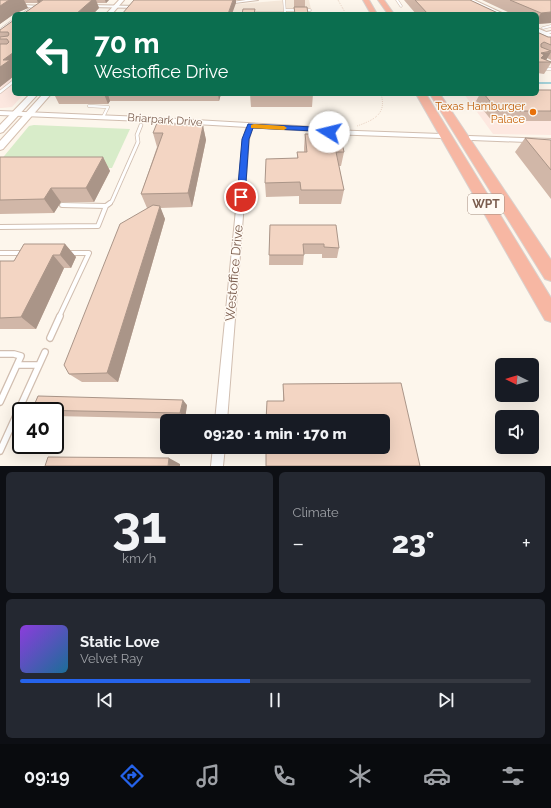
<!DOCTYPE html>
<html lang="en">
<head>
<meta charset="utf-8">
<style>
  :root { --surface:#171b24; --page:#242831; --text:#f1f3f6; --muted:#9ea1a6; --line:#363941; --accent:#2563eb }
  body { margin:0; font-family:Raleway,sans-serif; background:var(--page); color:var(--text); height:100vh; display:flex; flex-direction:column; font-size:15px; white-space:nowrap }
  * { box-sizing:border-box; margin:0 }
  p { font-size:13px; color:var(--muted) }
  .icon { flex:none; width:22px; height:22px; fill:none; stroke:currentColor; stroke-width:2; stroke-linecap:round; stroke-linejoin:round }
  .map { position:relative; height:466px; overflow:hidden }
  .details { display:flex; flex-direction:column; gap:6px; padding:6px; background:#0d0f14; flex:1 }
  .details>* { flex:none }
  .top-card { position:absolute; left:12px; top:12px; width:527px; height:84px; border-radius:6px; box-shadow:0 4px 16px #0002; background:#0b6e4f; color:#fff; overflow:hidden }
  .needle { width:26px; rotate:275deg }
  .tools { position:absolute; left:495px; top:358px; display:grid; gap:8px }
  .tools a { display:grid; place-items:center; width:44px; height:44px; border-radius:6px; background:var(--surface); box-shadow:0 4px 16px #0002; font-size:20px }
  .speed { position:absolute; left:12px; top:402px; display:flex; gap:8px; font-size:20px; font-weight:700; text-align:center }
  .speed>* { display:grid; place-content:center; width:52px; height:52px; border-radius:50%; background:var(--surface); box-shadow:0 4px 16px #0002; line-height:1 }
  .speed .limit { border:2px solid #111; border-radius:6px; background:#fff; color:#111 }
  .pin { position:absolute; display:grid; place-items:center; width:34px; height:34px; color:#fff; margin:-17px; border:2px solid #fff; border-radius:50%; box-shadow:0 1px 4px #0007 }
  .me { position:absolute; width:44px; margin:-22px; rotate:279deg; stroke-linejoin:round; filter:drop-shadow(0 0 3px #0008) }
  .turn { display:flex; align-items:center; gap:14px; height:84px; padding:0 16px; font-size:18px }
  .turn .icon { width:52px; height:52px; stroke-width:2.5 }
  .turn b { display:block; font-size:28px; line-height:34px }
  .big { font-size:30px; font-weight:800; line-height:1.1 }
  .details .tile { flex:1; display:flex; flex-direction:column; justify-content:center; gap:6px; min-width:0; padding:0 14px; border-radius:6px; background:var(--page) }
  .details .dial { align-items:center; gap:0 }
  .dial b { font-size:52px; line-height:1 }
  .song { display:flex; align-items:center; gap:12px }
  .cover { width:48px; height:48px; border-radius:6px; background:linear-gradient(135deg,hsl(270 70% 55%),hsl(200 70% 35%)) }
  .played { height:4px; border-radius:2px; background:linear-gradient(90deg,var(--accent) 45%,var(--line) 45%) }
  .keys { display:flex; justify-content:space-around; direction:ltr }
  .heat { display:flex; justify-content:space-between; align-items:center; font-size:22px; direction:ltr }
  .details .tiles { flex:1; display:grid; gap:6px; grid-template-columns:1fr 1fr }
  .tile:last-child { grid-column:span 2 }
  .trip { position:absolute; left:160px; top:414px; width:230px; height:40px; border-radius:6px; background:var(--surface); box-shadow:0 4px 16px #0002; font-weight:800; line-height:40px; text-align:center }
  .tabs { display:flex; height:64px; justify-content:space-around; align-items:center; background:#090b0e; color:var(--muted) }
  .tabs .icon { width:28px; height:28px }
  .tabs .on { color:var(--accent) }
  .tabs b { font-size:18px; color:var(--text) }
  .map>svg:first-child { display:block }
  .residential { fill:#f5e8da }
  .commercial { fill:#fde8e0 }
  .green { fill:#d8ecc9 }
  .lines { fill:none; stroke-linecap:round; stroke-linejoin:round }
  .stream { stroke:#a5d3da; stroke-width:2 }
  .service-far4-casing { stroke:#d1beb0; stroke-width:3 }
  .service-far3-casing { stroke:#d1beb0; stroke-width:3.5 }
  .service-far2-casing { stroke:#d1beb0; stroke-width:4.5 }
  .service-far1-casing { stroke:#d1beb0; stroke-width:6 }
  .service-casing { stroke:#d1beb0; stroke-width:8 }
  .minor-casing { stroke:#d1beb0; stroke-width:2 }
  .tertiary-casing { stroke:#d1beb0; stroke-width:2 }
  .secondary-casing { stroke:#d6c0b0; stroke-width:2 }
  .motorway-casing { stroke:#dad1cd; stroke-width:2 }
  .path { stroke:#d9b8a5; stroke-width:1; stroke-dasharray:0.5 1.5; stroke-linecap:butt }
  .service-far4 { stroke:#fff; stroke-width:2 }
  .service-far3 { stroke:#fff; stroke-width:2.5 }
  .service-far2 { stroke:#fff; stroke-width:3 }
  .service-far1 { stroke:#fff; stroke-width:4 }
  .service { stroke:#fff; stroke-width:5.5 }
  .minor { fill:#fff; fill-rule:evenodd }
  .tertiary { fill:#fff; fill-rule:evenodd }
  .secondary { fill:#fff; fill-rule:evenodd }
  .motorway { fill:#f7b7a3; fill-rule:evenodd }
  .wall { fill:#d1b7a8 }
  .shaded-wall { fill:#aa9588 }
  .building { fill:#f3d5c3; stroke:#aa9588 }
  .route { fill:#2563eb; stroke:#184099 }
  .slow { fill:#f59e0b }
  .food-dot { fill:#e8710a; stroke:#fffaf3; stroke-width:1.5 }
  .labels { text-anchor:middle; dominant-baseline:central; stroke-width:3; stroke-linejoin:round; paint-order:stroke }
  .far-food-label { font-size:11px; fill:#c56008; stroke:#fffaf3; text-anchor:end }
  .far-street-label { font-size:11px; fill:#7a5c4d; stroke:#fffaf3 }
  .shield { fill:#fffaf3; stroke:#a28b7f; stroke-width:1 }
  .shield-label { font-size:12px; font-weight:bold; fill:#7a5c4d }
  .street-label { font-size:13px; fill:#7a5c4d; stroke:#fffaf3 }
</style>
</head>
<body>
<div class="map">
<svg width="551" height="466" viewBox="0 0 551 466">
  <rect width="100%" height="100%" fill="#fdf6ec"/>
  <path class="residential" d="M286,0h23l3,14h-187z"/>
  <path class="commercial" d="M0,51h14v43h10l-12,13 -10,1h-2z
    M537,89l14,1v45l-58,-1 -29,-40h73z"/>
  <path class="green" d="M34,125l96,4 -18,39 -97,-1 -15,-6 29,-35z"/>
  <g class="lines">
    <path class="stream" d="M537,83h14"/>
    <g class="service-far4-casing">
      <path id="service-far4" d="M284,0l1,12
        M397,0l4,6
        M285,10h25
        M250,13h35
        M23,14l10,-7
        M543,28l8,-2
        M0,30l14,-10"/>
    </g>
    <g class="service-far3-casing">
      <path id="service-far3" d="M537,69h14
        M0,92l14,-11
        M89,106l19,1 -5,10"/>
    </g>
    <g class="service-far2-casing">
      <path id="service-far2" d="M109,204l3,-3 26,-59 -1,-7 4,-10"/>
    </g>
    <g class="service-far1-casing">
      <path id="service-far1" d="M62,205l44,1
        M0,227l98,-1 8,-20 4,-3
        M0,253h24
        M59,317l30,-64h-22"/>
    </g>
    <g class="service-casing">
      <path id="service" d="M50,338l10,-22
        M0,354h14l7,2 -21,46
        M18,365h21
        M0,451l45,-99"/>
    </g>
    <g class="minor-casing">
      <path id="minor" d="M246,0h12l-31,4 -2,-1z
        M0,4l43,2 2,1 -2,1 -43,-2z
        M88,5l51,1 2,1 -2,1 -50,-1z
        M551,31v2l-7,1 -2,-1z
        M250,124l3,2 -4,13 -22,282h-12l28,-282 4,-13z
        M213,447h12l-2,19h-12z"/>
    </g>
    <g class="tertiary-casing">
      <path id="tertiary" d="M0,111l143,6 171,10 15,3 112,4 4,2 -4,2 -112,-4 -15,-3 -171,-10 -143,-6z
        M469,136l82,3v4l-79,-3h-3z"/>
    </g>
    <g class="secondary-casing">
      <path id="secondary" d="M119,0h5l-12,14h-6z
        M468,0h6l30,14h-7z
        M537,28l14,6v4l-14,-6z
        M30,94h8l-35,38 -3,1v-8z
        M43,94h8l-48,55 -3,1v-9z"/>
    </g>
    <g class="motorway-casing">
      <path id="motorway" d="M363,0h6l8,14h-6z
        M378,0h6l10,14h-6z
        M416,94h10l125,204v24l-6,-2z
        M430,94h10l111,166v21l-6,-2z"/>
    </g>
    <path class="path" d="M338,0l8,14
      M357,126c17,-6 30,-12 24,-32"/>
    <use href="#service-far4" class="service-far4"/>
    <use href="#service-far3" class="service-far3"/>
    <use href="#service-far2" class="service-far2"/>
    <use href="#service-far1" class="service-far1"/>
    <use href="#service" class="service"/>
    <use href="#minor" class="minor"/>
    <use href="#tertiary" class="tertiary"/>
    <use href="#secondary" class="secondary"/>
    <use href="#motorway" class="motorway"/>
  </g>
  <path class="wall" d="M0,0h109l-3,3h-9l2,5 -6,6h-70l20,-14 -5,3h-13l3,5 -14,6 -14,10z
    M294,0h11v7l3,7h-14z
    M404,0h66l30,14h-84z
    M482,0h69v23l-14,1v-10h-25z
    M14,20v56l-14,11v-57z
    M537,32l11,5h3v23l-4,-2 -1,2 5,2v1l-7,11 -7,-1z
    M551,90v31h-59l-16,-20 4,-7h57z
    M54,94h167l-2,7h-109l-2,3h-49z
    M250,94h63l-1,13h-61z
    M203,126l3,14 -14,67 -32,1 5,11 -47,163h-36l-13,-8 79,-166h-1l-6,-14 16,-47 -4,-14z
    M305,134l39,18 -3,14h-2l5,24 -3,14h-42v-8l-33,1 -1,-14 32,-25v-6h7v-4z
    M525,138l26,2v59l-36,-47z
    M0,157h103l7,14 -16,31h-33l-7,11 -54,1z
    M270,225l69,23 -2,10h-15v-4h-18l-1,11h-34z
    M65,244l11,13 -5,11h-7l-28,61h-36v-68h14z
    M401,383l-118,18v-17z
    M187,405l-2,14 -130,-3v-5h-21l-2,-1z"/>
  <path class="shaded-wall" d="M9,0h15l4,8 -14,6 -14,10v-18z
    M37,0h6l-5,3z
    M92,0h4l3,8 -6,6h-17z
    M105,0h4l-3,3z
    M233,0h3v3l-4,11h-4z
    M551,12v11l-14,1v-4l4,-7z
    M14,52v24l-14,11v-20l3,-7z
    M551,52l-6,10h-8l4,-9z
    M104,94h4l2,7 -2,3z
    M218,94h3l-2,7z
    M203,126l3,14 -14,67 -4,-14z
    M103,157l7,14 -16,31 -8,-14z
    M51,188l10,14 -7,11 -10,-14z
    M160,206l5,13 -47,163 -11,-9z
    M65,244l11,13 -5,11 -11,-13z
    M53,255l11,13 -28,61 -15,-12z
    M183,400l4,5 -2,14 -5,-6z
    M169,458l11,6v2h-12z"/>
  <path class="building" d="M0,0h9l-9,6z
    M43,0h49l-16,14h-53z
    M134,0h99l-5,14h-106z
    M415,0h55l30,14h-72z
    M510,0h41v12l-10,1z
    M294,7h13l1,7h-13z
    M243,9h12l-1,5h-12z
    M14,20v32l-11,8h7l-10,7v-23h7l2,-2 -2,-3h-7v-2l8,-1 1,-2 -1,-2h-8v-2z
    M537,32l11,5h3v8l-7,-3 -3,2v3l10,4 -10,2 3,2 -3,3 10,4h-14z
    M537,90h14v21h-53l-14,-17h53z
    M250,94h63v1h-63z
    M157,123l46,3 -15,67 -47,1 22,-61h-10z
    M305,134h35l4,18h-8l8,38h-43l-1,-8 -35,1 1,-24 32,-1 -1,-6h10z
    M525,138l26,2v30z
    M0,157h103l-17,31h-35l-7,11 -44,1z
    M153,205l7,1 -53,167 -38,1 -5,-9 56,-141z
    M270,225h66l3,23 -15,-1v-3h-21l1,11h-35z
    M24,244h41l-5,11h-7l-32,62 -21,1v-57h14z
    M401,383l19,83h-154v-19h117v-26h-117l1,-20h17l-1,-17z
    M38,396l145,4 -3,13 -148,-3z
    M48,457l121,1 -1,8h-123z"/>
  <path class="route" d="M248,124l66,3 18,5 -3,2 -15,-3 -61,-3 -4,11 -4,58 -4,3 -4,-3 5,-58z"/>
  <path class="slow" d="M254,124l30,2 3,2 -3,2 -33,-2v-3z"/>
  <circle class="food-dot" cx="533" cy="112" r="4"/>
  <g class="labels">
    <g class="far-food-label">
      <text x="525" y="106">Texas Hamburger<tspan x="525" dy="13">Palace</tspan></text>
    </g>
    <g class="far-street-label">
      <text transform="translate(165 120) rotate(4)">Briarpark Drive</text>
    </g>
    <rect class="shield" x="468" y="194" width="36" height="20" rx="3"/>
    <g class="shield-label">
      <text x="486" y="204">WPT</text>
    </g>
    <g class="street-label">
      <text transform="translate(234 273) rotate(-85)">Westoffice Drive</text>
    </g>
  </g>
</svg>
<div class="tools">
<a><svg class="needle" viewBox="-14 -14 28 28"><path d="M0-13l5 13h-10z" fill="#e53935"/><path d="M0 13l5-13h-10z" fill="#9ea1a6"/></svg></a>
<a><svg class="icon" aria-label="sound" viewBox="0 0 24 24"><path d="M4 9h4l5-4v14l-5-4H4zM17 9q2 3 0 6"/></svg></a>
</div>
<div class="speed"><div class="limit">40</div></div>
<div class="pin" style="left:241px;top:197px;background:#d93025"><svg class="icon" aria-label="arrive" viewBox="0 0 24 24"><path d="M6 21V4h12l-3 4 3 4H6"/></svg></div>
<svg class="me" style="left:329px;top:132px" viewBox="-20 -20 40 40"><circle r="19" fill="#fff"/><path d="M0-13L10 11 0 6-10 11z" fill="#2563eb"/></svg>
<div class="trip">09:20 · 1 min · 170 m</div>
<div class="top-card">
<div class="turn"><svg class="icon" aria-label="left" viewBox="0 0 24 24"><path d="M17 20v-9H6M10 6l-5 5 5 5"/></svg><div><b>70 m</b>Westoffice Drive</div></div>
</div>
</div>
<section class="details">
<div class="tiles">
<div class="tile dial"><b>31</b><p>km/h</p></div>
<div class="tile"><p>Climate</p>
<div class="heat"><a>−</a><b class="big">23°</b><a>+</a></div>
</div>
<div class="tile">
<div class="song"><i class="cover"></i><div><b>Static Love</b><p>Velvet Ray</p></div></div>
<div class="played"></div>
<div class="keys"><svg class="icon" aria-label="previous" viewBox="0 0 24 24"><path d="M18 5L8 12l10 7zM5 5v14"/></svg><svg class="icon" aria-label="pause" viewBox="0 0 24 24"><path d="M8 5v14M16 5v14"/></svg><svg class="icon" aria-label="next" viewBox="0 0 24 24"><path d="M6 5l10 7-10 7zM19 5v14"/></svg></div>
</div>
</div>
</section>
<nav class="tabs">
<b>09:19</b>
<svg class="icon on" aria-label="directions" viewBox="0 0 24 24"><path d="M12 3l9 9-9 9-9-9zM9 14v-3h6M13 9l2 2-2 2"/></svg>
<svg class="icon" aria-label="music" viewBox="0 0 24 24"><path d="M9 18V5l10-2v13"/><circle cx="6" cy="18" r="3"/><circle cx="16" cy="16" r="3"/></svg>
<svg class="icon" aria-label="phone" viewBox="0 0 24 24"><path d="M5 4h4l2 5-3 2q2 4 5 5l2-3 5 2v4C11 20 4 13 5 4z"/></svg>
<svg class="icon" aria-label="climate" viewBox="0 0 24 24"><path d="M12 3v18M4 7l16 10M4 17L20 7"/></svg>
<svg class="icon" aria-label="car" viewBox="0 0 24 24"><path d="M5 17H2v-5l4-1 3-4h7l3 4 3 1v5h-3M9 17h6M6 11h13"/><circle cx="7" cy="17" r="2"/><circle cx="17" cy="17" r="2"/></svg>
<svg class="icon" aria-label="filters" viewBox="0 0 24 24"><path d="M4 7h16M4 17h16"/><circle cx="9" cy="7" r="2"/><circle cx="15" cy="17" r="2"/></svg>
</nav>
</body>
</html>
